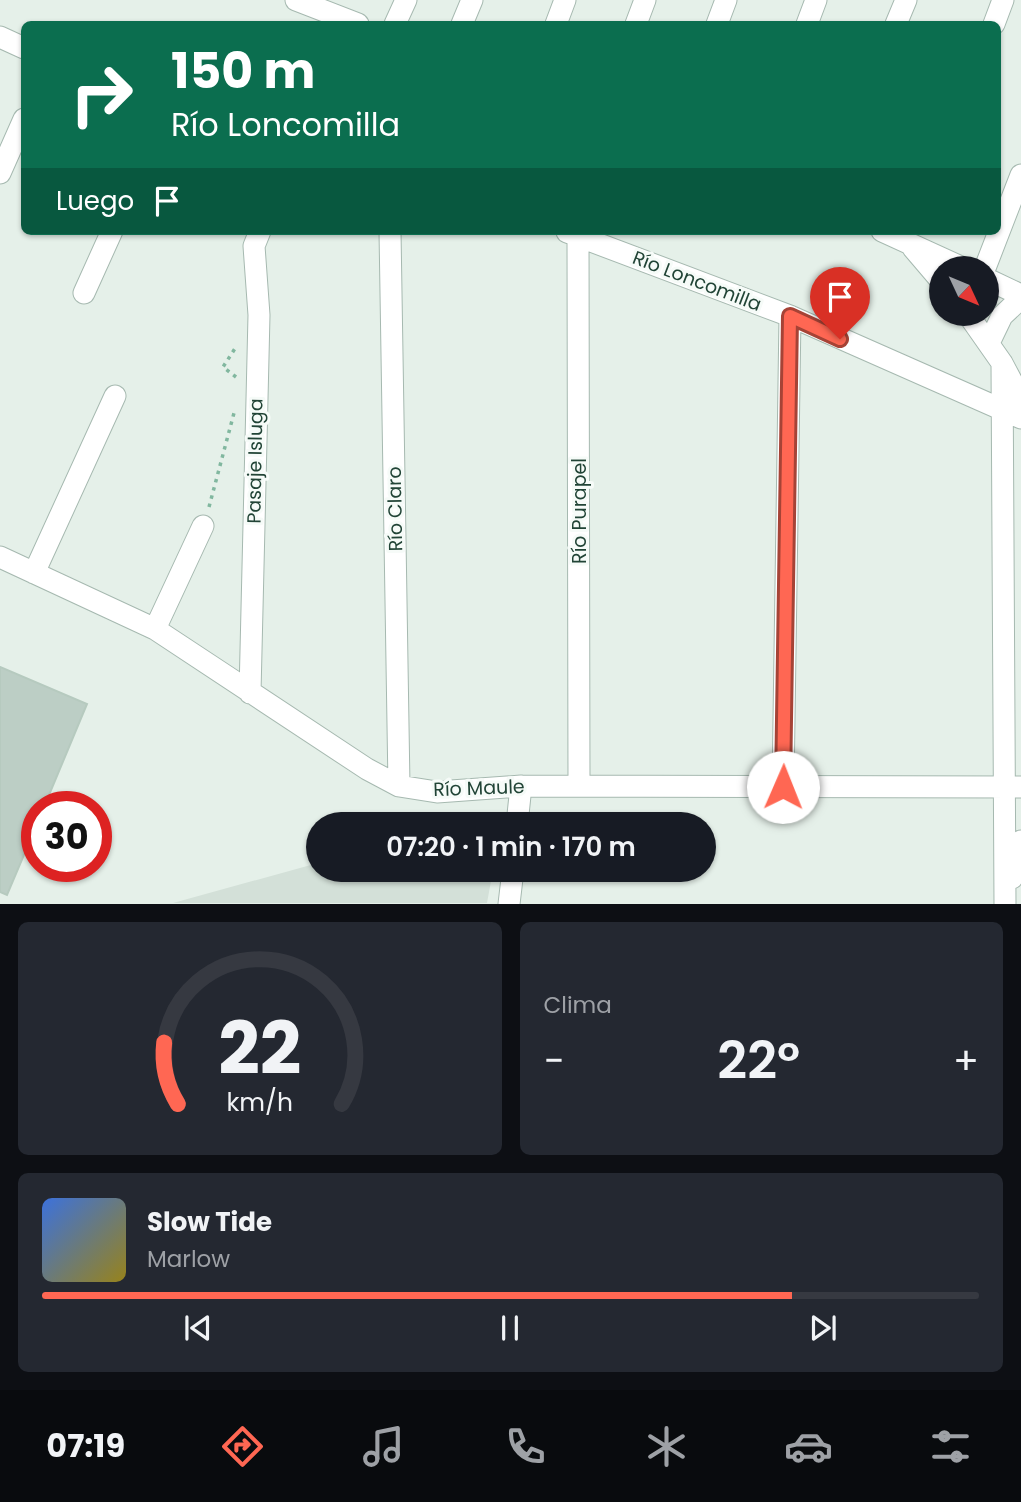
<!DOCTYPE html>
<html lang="es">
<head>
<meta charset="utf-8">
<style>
  :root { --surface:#171b24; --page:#242831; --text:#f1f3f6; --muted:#9ea1a6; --line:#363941; --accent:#ff6753 }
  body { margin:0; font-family:Poppins,sans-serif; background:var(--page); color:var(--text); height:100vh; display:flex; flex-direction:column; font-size:26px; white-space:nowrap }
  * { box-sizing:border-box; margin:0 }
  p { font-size:23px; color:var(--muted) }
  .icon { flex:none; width:38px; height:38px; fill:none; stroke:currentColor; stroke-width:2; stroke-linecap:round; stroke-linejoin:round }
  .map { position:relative; height:904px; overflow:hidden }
  .panel { display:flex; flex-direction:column; gap:18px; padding:18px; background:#0d0f14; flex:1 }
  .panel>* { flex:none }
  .banner { position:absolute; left:21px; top:21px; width:980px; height:214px; border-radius:10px; box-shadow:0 2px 5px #0004; background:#0b6e4f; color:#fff; overflow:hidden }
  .needle { width:46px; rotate:134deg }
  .buttons { position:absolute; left:929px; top:256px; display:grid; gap:14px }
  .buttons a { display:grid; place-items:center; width:70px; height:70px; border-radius:50%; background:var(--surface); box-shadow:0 2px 5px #0004; font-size:35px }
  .speed { position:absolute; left:21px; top:791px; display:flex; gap:14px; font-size:35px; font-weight:700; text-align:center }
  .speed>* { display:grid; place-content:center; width:91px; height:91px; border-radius:50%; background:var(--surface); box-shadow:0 2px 5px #0004; line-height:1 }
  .speed .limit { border:10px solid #d22; background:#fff; color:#111 }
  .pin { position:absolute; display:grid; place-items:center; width:60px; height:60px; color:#fff; margin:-72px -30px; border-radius:50% 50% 50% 0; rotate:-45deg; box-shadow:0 0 7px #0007 }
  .pin .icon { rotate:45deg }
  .me { position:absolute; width:77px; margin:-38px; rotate:1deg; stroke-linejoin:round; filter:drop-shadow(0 0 5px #0008) }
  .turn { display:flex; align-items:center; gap:24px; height:147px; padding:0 35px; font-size:32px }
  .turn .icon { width:91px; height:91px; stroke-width:2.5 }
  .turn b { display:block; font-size:49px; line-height:60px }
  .then { display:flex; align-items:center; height:66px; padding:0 35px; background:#0003; gap:14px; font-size:26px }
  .big { font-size:52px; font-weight:600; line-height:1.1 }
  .panel .card { flex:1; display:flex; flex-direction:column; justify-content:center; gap:10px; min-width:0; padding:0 24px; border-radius:10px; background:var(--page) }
  .panel .dial { align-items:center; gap:0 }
  .dial svg { height:182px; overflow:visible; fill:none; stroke:var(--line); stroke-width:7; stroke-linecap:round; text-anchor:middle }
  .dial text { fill:var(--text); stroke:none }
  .song { display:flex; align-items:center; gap:21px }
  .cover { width:84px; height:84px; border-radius:10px; background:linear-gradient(135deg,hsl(220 70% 55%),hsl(50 70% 35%)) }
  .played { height:7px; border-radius:4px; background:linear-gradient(90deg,var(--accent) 80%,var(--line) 80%) }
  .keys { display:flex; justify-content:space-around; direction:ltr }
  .heat { display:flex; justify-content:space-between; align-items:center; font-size:38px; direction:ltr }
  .panel .tiles { flex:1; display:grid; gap:18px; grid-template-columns:1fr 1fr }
  .card:last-child { grid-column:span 2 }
  .trip { position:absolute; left:306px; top:812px; width:410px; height:70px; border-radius:35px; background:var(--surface); box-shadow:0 2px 5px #0004; font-weight:600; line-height:70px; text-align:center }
  .tab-bar { display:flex; height:112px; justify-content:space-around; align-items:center; background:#090b0e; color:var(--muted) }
  .tab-bar .icon { width:49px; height:49px }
  .tab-bar .on { color:var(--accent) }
  .tab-bar b { font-size:32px; color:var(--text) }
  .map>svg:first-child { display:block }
  .built { fill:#d3e0d8 }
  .building { fill:#bccec5; stroke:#b6cabf; stroke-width:2 }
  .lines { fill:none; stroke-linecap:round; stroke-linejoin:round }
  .minor-casing { stroke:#a6b9b0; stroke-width:23 }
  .path { stroke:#81b79f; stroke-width:3.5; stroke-dasharray:3.5 5; stroke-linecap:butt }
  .minor { stroke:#fff; stroke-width:21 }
  .route-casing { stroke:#a64336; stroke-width:18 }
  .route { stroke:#ff6753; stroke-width:12 }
  .labels { text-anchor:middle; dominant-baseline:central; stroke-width:6; stroke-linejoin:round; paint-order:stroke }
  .street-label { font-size:19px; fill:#214436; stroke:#f6fbf8 }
</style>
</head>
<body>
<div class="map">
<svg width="1021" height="904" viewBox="0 0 1021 904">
  <rect width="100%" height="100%" fill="#e5f0e9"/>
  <path class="built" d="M318,863v7h175l-6,33h-314z"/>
  <path class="building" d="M0,667l87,37 -43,103h-7v17l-30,71 -7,-3z"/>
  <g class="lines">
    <g class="minor-casing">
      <path id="minor" d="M296,0l62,24
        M395,24l11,-24
        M462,24l10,-24
        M556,24l9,-24
        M636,24l9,-24
        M717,24l9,-24
        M807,24l9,-24
        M896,24l10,-24
        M994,24l9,-24
        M0,37l24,11
        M0,173l24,-54
        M390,231l9,555
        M882,231l81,37
        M567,232l223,84 231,102
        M578,236l1,550
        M913,248l29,34
        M985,268l36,-93
        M987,279l34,16
        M84,293l28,-62
        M967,313l35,50 19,36
        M989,343l13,-27 19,-18
        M1002,363l3,541
        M0,557l155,72 212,140 32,17 38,6 84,-6 500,1
        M34,573l81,-177
        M155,629l48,-103
        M250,693l9,-378 -5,-69 6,-15
        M783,787l7,-471
        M517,824l4,-38
        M1012,878l9,-37
        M509,904l4,-34"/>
    </g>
    <path class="path" d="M236,377l-13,-10 13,-20
      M209,507l25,-94"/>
    <use href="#minor" class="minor"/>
  </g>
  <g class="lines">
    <g class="route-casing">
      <path id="route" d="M783,787l7,-471 50,23"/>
    </g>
    <use href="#route" class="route"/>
  </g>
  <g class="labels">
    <g class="street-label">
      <text transform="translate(697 281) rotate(21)">Río Loncomilla</text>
      <text transform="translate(255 461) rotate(-89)">Pasaje Isluga</text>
      <text transform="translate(395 509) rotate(-91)">Río Claro</text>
      <text transform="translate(579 511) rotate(-90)">Río Purapel</text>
      <text transform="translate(479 788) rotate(-2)">Río Maule</text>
    </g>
  </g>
</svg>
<div class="buttons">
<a><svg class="needle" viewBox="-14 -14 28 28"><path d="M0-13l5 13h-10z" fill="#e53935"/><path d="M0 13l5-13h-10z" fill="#9ea1a6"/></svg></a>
</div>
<div class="speed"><div class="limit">30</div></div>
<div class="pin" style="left:840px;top:339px;background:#d93025"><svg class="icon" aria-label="arrive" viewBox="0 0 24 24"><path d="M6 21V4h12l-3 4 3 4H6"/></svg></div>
<svg class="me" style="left:783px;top:787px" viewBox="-20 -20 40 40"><circle r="19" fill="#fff"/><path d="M0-13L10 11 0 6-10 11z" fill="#ff6753"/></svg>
<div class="trip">07:20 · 1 min · 170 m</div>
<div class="banner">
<div class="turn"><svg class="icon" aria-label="right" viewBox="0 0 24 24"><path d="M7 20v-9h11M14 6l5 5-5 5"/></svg><div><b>150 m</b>Río Loncomilla</div></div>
<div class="then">Luego<svg class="icon" aria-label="arrive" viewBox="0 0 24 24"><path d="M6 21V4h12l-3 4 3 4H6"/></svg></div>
</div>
</div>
<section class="panel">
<div class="tiles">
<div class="card dial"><svg viewBox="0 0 100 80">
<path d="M14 69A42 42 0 1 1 86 69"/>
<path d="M14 69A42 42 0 0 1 8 42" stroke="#ff6753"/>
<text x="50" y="56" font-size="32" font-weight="700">22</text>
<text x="50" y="72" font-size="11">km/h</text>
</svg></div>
<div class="card"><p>Clima</p>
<div class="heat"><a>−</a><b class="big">22°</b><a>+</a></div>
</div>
<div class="card">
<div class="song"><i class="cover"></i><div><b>Slow Tide</b><p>Marlow</p></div></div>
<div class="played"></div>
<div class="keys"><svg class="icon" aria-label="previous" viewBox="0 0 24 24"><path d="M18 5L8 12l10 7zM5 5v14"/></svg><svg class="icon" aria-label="pause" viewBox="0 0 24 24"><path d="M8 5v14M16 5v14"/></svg><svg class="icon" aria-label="next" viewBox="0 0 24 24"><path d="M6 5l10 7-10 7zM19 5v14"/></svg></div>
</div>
</div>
</section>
<nav class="tab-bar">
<b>07:19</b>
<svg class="icon on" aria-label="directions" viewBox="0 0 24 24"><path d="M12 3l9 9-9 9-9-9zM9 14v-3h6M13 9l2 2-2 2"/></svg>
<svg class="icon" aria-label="music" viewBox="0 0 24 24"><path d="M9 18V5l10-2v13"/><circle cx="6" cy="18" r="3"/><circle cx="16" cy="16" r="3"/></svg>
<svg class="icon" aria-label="phone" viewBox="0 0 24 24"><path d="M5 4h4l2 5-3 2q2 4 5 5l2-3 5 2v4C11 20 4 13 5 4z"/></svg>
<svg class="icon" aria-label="climate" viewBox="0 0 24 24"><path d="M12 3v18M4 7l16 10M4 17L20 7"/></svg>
<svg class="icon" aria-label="car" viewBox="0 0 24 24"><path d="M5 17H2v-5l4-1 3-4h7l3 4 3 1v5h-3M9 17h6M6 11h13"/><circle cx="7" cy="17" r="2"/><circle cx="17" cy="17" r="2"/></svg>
<svg class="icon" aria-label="filters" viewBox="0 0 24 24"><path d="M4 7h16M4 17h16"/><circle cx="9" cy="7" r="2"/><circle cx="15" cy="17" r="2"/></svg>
</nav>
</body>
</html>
